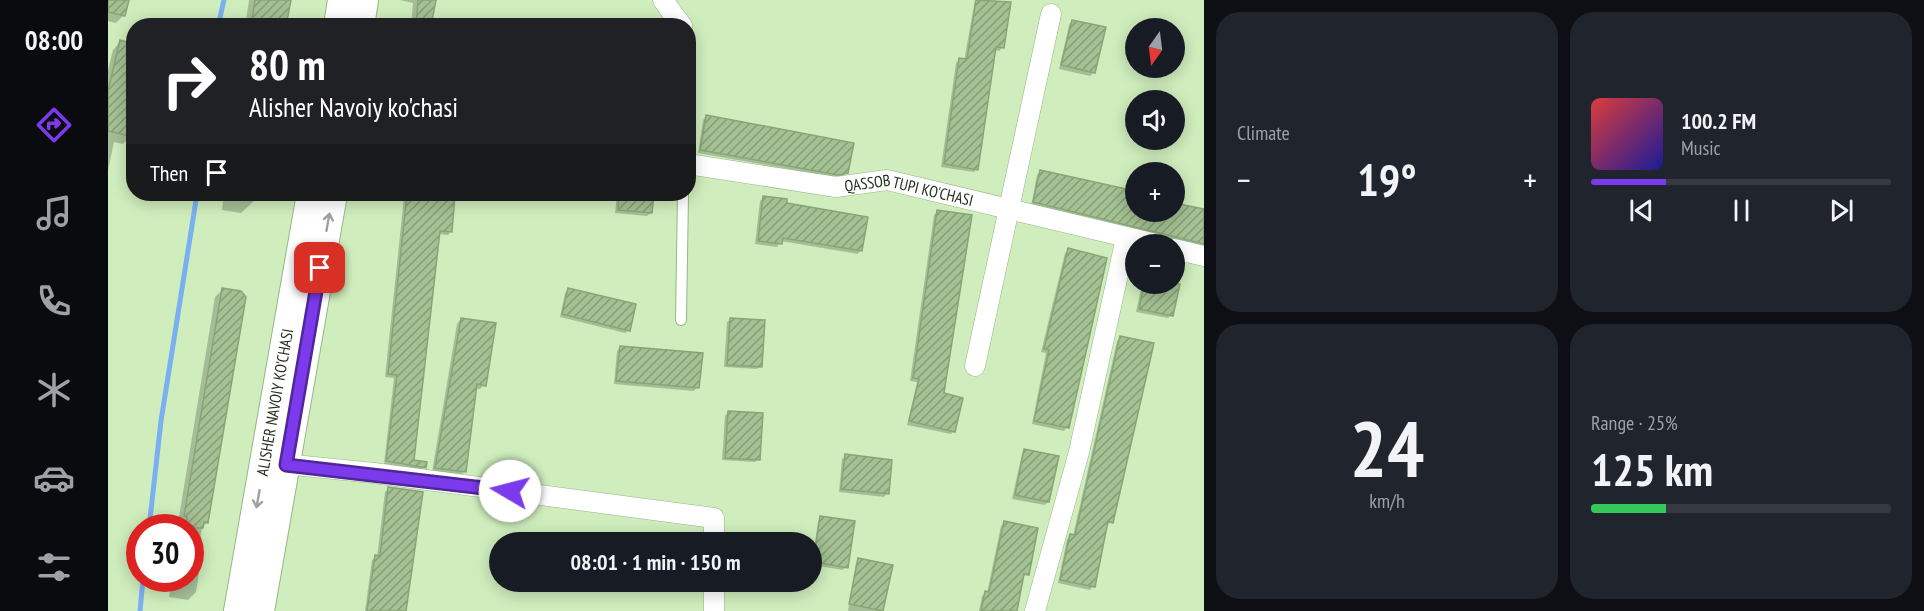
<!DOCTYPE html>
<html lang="en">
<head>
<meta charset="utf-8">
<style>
  :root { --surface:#171b24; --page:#20242c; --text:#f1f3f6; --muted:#9ea1a6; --line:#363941; --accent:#7c3aed }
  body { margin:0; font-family:"PT Sans Narrow",sans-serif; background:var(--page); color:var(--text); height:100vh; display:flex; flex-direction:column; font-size:22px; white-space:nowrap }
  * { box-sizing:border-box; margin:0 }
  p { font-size:20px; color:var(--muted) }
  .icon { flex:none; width:33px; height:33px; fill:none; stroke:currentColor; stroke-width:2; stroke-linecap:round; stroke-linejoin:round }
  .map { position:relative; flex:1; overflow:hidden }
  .panel { display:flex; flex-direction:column; gap:12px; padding:12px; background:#0d0f14; width:720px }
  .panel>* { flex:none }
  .banner { position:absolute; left:18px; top:18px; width:570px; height:183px; border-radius:24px; box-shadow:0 3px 15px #0003; background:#202124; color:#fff; overflow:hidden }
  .needle { width:39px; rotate:194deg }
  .fabs { position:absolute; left:1017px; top:18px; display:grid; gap:12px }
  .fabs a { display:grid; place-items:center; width:60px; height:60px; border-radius:50%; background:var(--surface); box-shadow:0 3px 15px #0003; font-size:30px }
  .speed { position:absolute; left:18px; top:514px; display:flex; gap:12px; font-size:30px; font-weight:700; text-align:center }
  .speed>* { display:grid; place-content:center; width:78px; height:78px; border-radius:50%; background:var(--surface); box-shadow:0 3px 15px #0003; line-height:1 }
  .speed .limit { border:9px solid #d22; background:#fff; color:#111 }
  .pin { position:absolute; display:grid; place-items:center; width:51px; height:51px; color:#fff; margin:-26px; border-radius:12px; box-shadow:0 3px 9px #0006 }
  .me { position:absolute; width:66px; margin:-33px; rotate:278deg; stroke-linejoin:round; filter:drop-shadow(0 0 4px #0008) }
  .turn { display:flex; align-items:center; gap:21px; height:126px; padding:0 24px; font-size:27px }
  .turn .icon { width:78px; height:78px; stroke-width:2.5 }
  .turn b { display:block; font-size:42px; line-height:51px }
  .then { display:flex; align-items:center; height:57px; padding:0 24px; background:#0003; gap:12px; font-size:22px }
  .big { font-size:45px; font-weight:600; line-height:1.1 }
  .panel .tile { flex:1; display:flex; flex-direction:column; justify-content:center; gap:9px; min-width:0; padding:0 21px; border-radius:24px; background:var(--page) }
  .panel .dial { align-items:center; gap:0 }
  .dial b { font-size:78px; line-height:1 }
  .song { display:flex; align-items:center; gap:18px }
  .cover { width:72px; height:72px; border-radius:9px; background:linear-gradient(135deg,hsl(0 70% 55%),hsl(240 70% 35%)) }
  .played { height:6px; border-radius:3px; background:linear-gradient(90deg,var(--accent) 25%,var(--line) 25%) }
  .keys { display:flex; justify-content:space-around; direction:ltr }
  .heat { display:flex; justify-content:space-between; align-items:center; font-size:33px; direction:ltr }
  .charge { height:9px; border-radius:4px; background:linear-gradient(90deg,#34c759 25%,var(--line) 0) }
  .panel .tiles { flex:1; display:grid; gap:12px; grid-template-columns:repeat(2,1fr) }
  .trip { position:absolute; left:381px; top:532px; width:333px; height:60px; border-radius:30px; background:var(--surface); box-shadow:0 3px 15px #0003; font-weight:600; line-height:60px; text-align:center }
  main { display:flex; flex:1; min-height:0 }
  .menu { display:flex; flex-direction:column; width:108px; justify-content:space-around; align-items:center; background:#090b0e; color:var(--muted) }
  .menu .icon { width:42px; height:42px }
  .menu .selected { color:var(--accent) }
  .menu b { font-size:27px; color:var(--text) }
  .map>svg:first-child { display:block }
  .shadow { fill:#0003 }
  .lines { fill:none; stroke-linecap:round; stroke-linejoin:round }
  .stream { stroke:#7ab0f2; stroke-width:5 }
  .building { fill:url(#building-hatch); stroke:#89a578; stroke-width:1.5 }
  .lane-casing { stroke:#99b587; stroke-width:12 }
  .street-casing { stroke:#99b587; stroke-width:21 }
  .secondary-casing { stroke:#99b587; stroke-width:30 }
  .lane { stroke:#fff; stroke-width:10 }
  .street { stroke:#fff; stroke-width:20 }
  .secondary { stroke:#fff; stroke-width:28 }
  .oneway { stroke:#9ca199 }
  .route-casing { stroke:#51269a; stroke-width:15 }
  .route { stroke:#7c3aed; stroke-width:10 }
  .labels { text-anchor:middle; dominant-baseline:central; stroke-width:5; stroke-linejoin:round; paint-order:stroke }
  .street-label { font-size:16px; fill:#242f1d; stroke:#cfedbd }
</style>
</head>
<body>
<main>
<nav class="menu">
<b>08:00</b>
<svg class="icon selected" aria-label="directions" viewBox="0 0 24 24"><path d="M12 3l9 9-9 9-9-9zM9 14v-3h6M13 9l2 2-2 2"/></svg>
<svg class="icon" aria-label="music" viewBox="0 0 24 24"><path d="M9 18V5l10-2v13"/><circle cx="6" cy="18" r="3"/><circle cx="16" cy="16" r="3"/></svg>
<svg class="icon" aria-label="phone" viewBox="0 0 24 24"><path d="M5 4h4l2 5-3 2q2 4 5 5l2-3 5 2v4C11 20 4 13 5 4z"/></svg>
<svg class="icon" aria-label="climate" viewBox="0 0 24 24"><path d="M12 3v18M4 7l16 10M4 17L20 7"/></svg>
<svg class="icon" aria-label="car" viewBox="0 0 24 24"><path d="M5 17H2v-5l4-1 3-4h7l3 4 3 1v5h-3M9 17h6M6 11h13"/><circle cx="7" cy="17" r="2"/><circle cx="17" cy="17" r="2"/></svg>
<svg class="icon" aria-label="filters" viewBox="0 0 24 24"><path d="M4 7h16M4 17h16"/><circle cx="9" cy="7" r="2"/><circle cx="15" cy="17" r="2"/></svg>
</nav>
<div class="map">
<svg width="1096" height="611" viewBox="0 0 1096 611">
  <defs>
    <pattern id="building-hatch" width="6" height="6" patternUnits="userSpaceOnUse" patternTransform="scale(1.5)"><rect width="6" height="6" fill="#a4c193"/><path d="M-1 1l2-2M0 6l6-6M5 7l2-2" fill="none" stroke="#859d77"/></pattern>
  </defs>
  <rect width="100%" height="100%" fill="#cfedbd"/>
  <path class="shadow" d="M0,0h19l-3,15 -8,8 -8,-2z
    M141,0h40l-4,26h-40z
    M292,0h34l-4,24 20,2h-39l2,-23z
    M867,0l34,3 -7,45 -3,3 -5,-1 -17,119 -3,3 -33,-5 15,-104 3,-3 5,1z
    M964,21l22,51 -4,4 -31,-7 10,-44z
    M519,23l33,2v1h-35z
    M12,42l11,94 -8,8 -9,-2 -6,28v-100l5,-20z
    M599,116l140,56 -4,4 -9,1 -136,-24 5,-33z
    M932,172l96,40 68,3v33l-173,-42 6,-31z
    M116,194h32l-2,7 -13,12 -19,-3z
    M299,194l46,3 -2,34 -3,4 -10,-1 -26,228 13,5 -4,3 -37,-6 10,-86 -9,-1 19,-180z
    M509,194h35l-1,19 -4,3 -32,-3z
    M655,198l22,7 76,45 -3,4 -77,-13 -4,6 -22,-3 5,-43z
    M830,211l4,184 12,36 -3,3 -44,-9 10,-43 -7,-1 24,-166z
    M961,250l-2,177 -3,4 -32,-7 14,-71 -5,-1 24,-99z
    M1066,270l7,1 -9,44 -4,3 -32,-6 6,-28h32z
    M115,289l-16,233 -5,6 -6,33h5l-5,31 -8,8 -19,-3 3,-18h18v-51h-10l1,-4 -3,-1 37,-226z
    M461,290l60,40 -4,3 -65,-16 5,-24z
    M353,319l23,66 -4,4h-5l-10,82 -5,5 -28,-4 25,-148z
    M623,319l30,47 -4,3 -33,-2 3,-45z
    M1012,338l-8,184 -6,3 -13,61 -3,4 -32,-7 9,-44 6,-3 44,-195z
    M512,347l77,40 -3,4 -80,-7 3,-33z
    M620,412l30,47 -3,3 -33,-2 3,-44z
    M917,451l23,51 -3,3 -33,-6 10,-45z
    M738,456l41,37 -3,4 -45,-5 3,-33z
    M280,489l17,122h-40l7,-51 5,-3 8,-65z
    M713,517l25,50 -3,3 -31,-5 6,-44z
    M897,523l23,51 -6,3 -7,34h-36l3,-15 5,-3 14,-67z
    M537,534l44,4v5h-48z
    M751,560l32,6 -8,45h-35l8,-48z"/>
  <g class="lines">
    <path class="stream" d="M110,26l6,-26
      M41,528l12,-107 36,-227
      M32,611l3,-32"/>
  </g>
  <path class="building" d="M0,0h21l-4,16 -17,-4z
    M147,0h36l-5,26h-35z
    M310,0h18l-5,26h-15z
    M868,0l35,2 -7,46 -8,-1 -18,123 -34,-6 15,-106 8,1z
    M964,20l34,7 -11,46 -34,-8z
    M12,40l14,4v93l-26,-6v-40z
    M598,115l148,28 -6,30 -10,2 -138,-25z
    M932,170l96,21v21h38v-9l30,6v35l-171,-42z
    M299,194l48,1 -3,37 -12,-1 -26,229 13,2 -1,6 -40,-7 11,-86 -9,-1z
    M511,194h35l-2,19 -34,-3z
    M655,196l24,3v4l81,14 -6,34 -79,-13 -1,6 -24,-3z
    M829,210l35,5 -28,178 19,5 -8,34 -46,-11 10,-42 -6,-1z
    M960,248l39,10 -38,170 -35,-7 15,-71 -5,-1z
    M1036,284h36l-7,32 -34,-7z
    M114,288l19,3 5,6 -38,226 -4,-1 -1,6h-17l1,-11 -3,-1z
    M460,288l68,16 -6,27 -68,-17z
    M353,318l35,5 -10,63 -9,-2 -11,88 -31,-4z
    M622,318l35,2 -3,47 -35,-2z
    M1012,336l34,7 -41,180 -5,-2 -13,66 -35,-7 10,-46 5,1z
    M512,346l83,7 -4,35 -83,-7z
    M620,411l35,2 -3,47 -35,-2z
    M916,449l35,7 -10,46 -34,-7z
    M737,454l47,6 -3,34 -48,-5z
    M280,487l35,5 -17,119h-39l8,-56 5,1z
    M712,516l35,5 -7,47 -35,-6z
    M896,521l34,7 -9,47 -5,-1 -7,37h-36l4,-20 4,1z
    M750,558l35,7 -10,46 -34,-7z"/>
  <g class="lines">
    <g class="lane-casing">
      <path id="lane" d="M573,320l2,-126"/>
    </g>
    <g class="street-casing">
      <g id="street">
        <path d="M555,0l19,26"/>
        <path id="s1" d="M580,164l148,23 51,-7 269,64"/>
        <path d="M1066,249l30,7"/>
        <path d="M867,366l76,-352"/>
        <path d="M166,463l100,10 340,45v25"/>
        <path d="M606,582v29"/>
        <path d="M927,611l44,-159 47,-214"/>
      </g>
    </g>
    <g class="secondary-casing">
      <g id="secondary">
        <path d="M230,26l4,-26"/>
        <path d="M252,26l4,-26"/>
        <path id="s2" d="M130,611l73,-417"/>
        <path d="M152,611l73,-417"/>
      </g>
    </g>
    <use href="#lane" class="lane"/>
    <use href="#street" class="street"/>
    <use href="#secondary" class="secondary"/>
  </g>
  <defs><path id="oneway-shaft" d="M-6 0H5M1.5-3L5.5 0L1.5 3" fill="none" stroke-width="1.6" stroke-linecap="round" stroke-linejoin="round" transform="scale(1.5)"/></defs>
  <g class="oneway">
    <use href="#oneway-shaft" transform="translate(220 222) rotate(-80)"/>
    <use href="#oneway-shaft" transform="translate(150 499) rotate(100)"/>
  </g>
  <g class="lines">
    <g class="route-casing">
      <path id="route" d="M212,268l-34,197 224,26"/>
    </g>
    <use href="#route" class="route"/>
  </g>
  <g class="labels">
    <g class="street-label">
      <text stroke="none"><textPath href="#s1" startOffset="224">QASSOB TUPI KO'CHASI</textPath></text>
      <text stroke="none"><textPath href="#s2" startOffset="212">ALISHER NAVOIY KO'CHASI</textPath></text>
    </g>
  </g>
</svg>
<div class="fabs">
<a><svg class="needle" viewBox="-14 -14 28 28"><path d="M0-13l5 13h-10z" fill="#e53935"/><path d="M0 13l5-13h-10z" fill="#9ea1a6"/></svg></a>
<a><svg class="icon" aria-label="sound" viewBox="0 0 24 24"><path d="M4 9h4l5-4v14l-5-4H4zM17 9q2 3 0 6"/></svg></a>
<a>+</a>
<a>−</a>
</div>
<div class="speed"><div class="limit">30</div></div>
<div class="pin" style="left:212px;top:268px;background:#d93025"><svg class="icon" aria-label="arrive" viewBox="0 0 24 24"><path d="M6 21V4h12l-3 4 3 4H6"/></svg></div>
<svg class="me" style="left:402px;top:491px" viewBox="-20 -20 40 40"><circle r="19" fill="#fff"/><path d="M0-13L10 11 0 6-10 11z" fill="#7c3aed"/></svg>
<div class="trip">08:01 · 1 min · 150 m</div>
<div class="banner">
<div class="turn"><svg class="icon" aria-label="right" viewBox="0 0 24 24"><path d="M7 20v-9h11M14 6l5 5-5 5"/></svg><div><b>80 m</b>Alisher Navoiy ko'chasi</div></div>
<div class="then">Then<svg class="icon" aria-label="arrive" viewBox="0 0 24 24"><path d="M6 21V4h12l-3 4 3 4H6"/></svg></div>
</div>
</div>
<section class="panel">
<div class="tiles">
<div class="tile"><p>Climate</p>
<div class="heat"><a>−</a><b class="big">19°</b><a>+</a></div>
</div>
<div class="tile">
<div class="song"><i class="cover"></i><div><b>100.2 FM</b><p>Music</p></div></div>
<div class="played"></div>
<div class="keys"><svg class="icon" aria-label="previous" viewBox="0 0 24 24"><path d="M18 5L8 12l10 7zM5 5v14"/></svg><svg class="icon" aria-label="pause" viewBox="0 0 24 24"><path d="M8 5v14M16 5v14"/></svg><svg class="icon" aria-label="next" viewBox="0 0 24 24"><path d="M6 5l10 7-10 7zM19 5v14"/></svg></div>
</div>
<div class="tile dial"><b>24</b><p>km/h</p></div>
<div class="tile"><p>Range · 25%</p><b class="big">125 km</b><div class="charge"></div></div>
</div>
</section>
</main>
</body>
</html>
